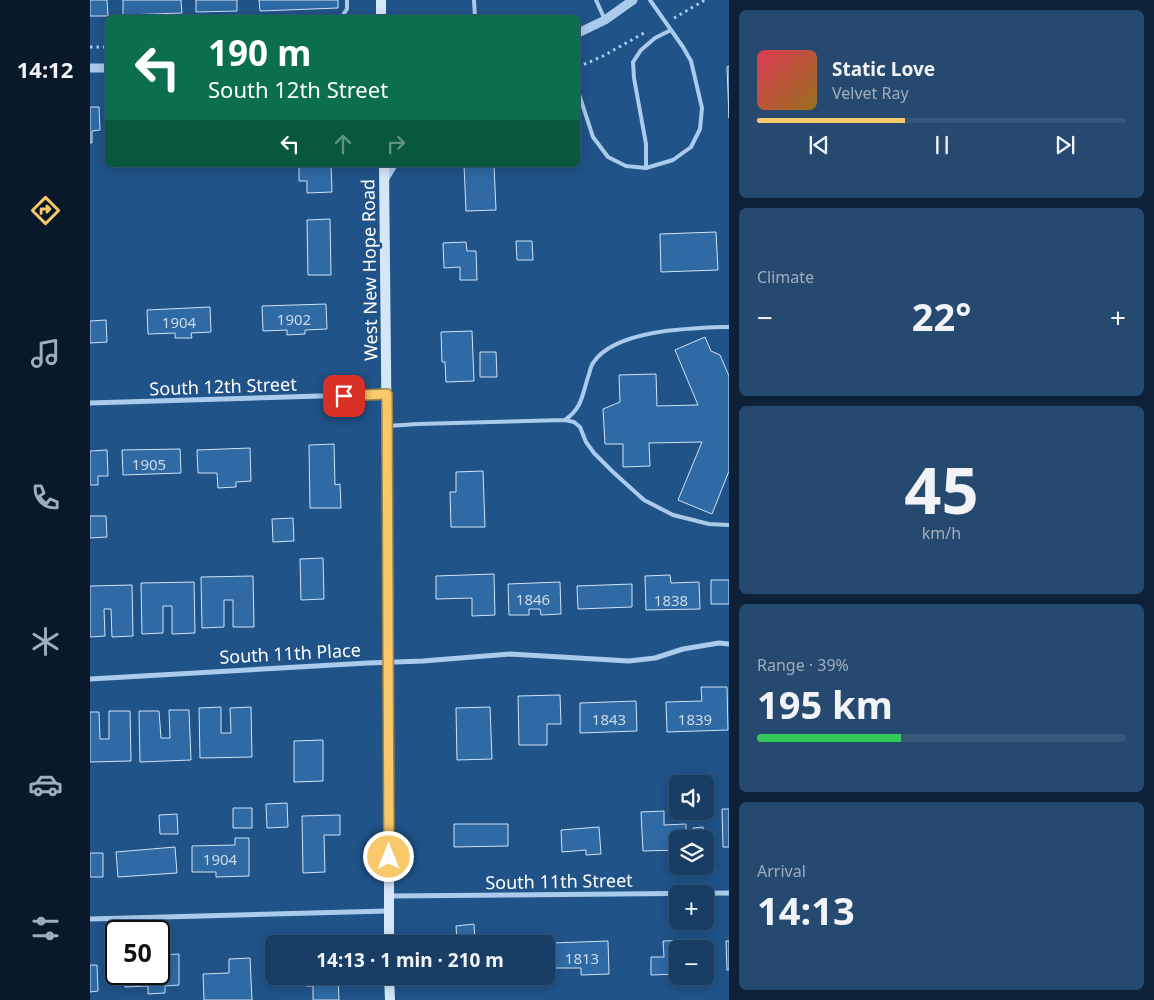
<!DOCTYPE html>
<html lang="en">
<head>
<meta charset="utf-8">
<style>
  :root { --surface:#183e66; --page:#25496f; --text:#f1f3f6; --muted:#9faebf; --line:#36577a; --accent:#f8c86a }
  body { margin:0; font-family:"Noto Sans",sans-serif; background:var(--page); color:var(--text); height:100vh; display:flex; flex-direction:column; font-size:19px; white-space:nowrap }
  * { box-sizing:border-box; margin:0 }
  p { font-size:16px; color:var(--muted) }
  .icon { flex:none; width:28px; height:28px; fill:none; stroke:currentColor; stroke-width:2; stroke-linecap:round; stroke-linejoin:round }
  .map { position:relative; flex:1; overflow:hidden }
  .drawer { display:flex; flex-direction:column; gap:10px; padding:10px; background:#0d2238; width:425px }
  .drawer>* { flex:none }
  .guide { position:absolute; left:15px; top:15px; width:475px; height:152px; border-radius:8px; box-shadow:0 2px 12px #0003,0 0 0 1px var(--line); background:#0b6e4f; color:#fff; overflow:hidden }
  .controls { position:absolute; left:579px; top:775px; display:grid; gap:10px }
  .controls a { display:grid; place-items:center; width:45px; height:45px; border-radius:8px; background:var(--surface); box-shadow:0 2px 12px #0003,0 0 0 1px var(--line); font-size:25px }
  .speed { position:absolute; left:15px; top:920px; display:flex; gap:10px; font-size:25px; font-weight:700; text-align:center }
  .speed>* { display:grid; place-content:center; width:65px; height:65px; border-radius:50%; background:var(--surface); box-shadow:0 2px 12px #0003,0 0 0 1px var(--line); line-height:1 }
  .speed .limit { border:2px solid #111; border-radius:8px; background:#fff; color:#111 }
  .pin { position:absolute; display:grid; place-items:center; width:42px; height:42px; color:#fff; margin:-21px; border-radius:10px; box-shadow:0 2px 8px #0006 }
  .me { position:absolute; width:55px; margin:-28px; rotate:0deg; stroke-linejoin:round; filter:drop-shadow(0 0 4px #0008) }
  .turn { display:flex; align-items:center; gap:18px; height:105px; padding:0 20px; font-size:22px }
  .turn .icon { width:65px; height:65px; stroke-width:2.5 }
  .turn b { display:block; font-size:35px; line-height:42px }
  .lanes { display:flex; align-items:center; height:48px; padding:0 20px; background:#0003; justify-content:center; gap:25px; direction:ltr }
  .lanes .off { opacity:.35 }
  .big { font-size:38px; font-weight:700; line-height:1.1 }
  .drawer .tile { flex:1; display:flex; flex-direction:column; justify-content:center; gap:8px; min-width:0; padding:0 18px; border-radius:8px; background:var(--page) }
  .drawer .dial { align-items:center; gap:0 }
  .dial b { font-size:65px; line-height:1 }
  .song { display:flex; align-items:center; gap:15px }
  .cover { width:60px; height:60px; border-radius:8px; background:linear-gradient(135deg,hsl(350 70% 55%),hsl(40 70% 35%)) }
  .played { height:5px; border-radius:2px; background:linear-gradient(90deg,var(--accent) 40%,var(--line) 40%) }
  .keys { display:flex; justify-content:space-around; direction:ltr }
  .heat { display:flex; justify-content:space-between; align-items:center; font-size:28px; direction:ltr }
  .charge { height:8px; border-radius:4px; background:linear-gradient(90deg,#34c759 39%,var(--line) 0) }
  .trip { position:absolute; left:175px; top:935px; width:290px; height:50px; border-radius:8px; background:var(--surface); box-shadow:0 2px 12px #0003,0 0 0 1px var(--line); font-weight:700; line-height:50px; text-align:center }
  main { display:flex; flex:1; min-height:0 }
  .menu { display:flex; flex-direction:column; width:90px; justify-content:space-around; align-items:center; background:#0a1929; color:var(--muted) }
  .menu .icon { width:35px; height:35px }
  .menu .on { color:var(--accent) }
  .menu b { font-size:22px; color:var(--text) }
  .map>svg:first-child { display:block }
  .building { fill:#2f6aa5; stroke:#cfe3f8 }
  .lines { fill:none; stroke-linecap:round; stroke-linejoin:round }
  .path { stroke:#aacbeb; stroke-width:3; stroke-dasharray:2.5 4; stroke-linecap:butt }
  .service { stroke:#aacbeb; stroke-width:4 }
  .minor { stroke:#aacbeb; stroke-width:5 }
  .tertiary { stroke:#aacbeb; stroke-width:9 }
  .secondary { stroke:#d5e6f8; stroke-width:10 }
  .route-casing { stroke:#a18245; stroke-width:12 }
  .route { stroke:#f8c86a; stroke-width:9 }
  .labels { text-anchor:middle; dominant-baseline:central; stroke-width:5; stroke-linejoin:round; paint-order:stroke }
  .number-label { font-size:15px; fill:#cbdae8 }
  .street-label { font-size:18px; fill:#fff; stroke:#205388 }
</style>
</head>
<body>
<main>
<nav class="menu">
<b>14:12</b>
<svg class="icon on" aria-label="directions" viewBox="0 0 24 24"><path d="M12 3l9 9-9 9-9-9zM9 14v-3h6M13 9l2 2-2 2"/></svg>
<svg class="icon" aria-label="music" viewBox="0 0 24 24"><path d="M9 18V5l10-2v13"/><circle cx="6" cy="18" r="3"/><circle cx="16" cy="16" r="3"/></svg>
<svg class="icon" aria-label="phone" viewBox="0 0 24 24"><path d="M5 4h4l2 5-3 2q2 4 5 5l2-3 5 2v4C11 20 4 13 5 4z"/></svg>
<svg class="icon" aria-label="climate" viewBox="0 0 24 24"><path d="M12 3v18M4 7l16 10M4 17L20 7"/></svg>
<svg class="icon" aria-label="car" viewBox="0 0 24 24"><path d="M5 17H2v-5l4-1 3-4h7l3 4 3 1v5h-3M9 17h6M6 11h13"/><circle cx="7" cy="17" r="2"/><circle cx="17" cy="17" r="2"/></svg>
<svg class="icon" aria-label="filters" viewBox="0 0 24 24"><path d="M4 7h16M4 17h16"/><circle cx="9" cy="7" r="2"/><circle cx="15" cy="17" r="2"/></svg>
</nav>
<div class="map">
<svg width="639" height="1000" viewBox="0 0 639 1000">
  <rect width="100%" height="100%" fill="#205388"/>
  <path class="building" d="M0,0h17l1,16h-18z
    M33,0h58l1,13 -59,2z
    M106,0h41v11l-41,1z
    M169,0h79v8l-78,3z
    M639,66v52l-2,-51z
    M0,107h9l1,23 -8,1v12h-2z
    M209,165h32l1,27 -25,1v-12h-8z
    M374,165h30l2,45 -30,1z
    M240,219l1,56h-23l-1,-55z
    M626,232l2,38 -57,2 -1,-38z
    M426,241h16l1,19h-16z
    M376,242l1,9h9l1,29h-17v-13l-16,1 -1,-25z
    M236,304l1,25 -22,1v4l-18,1v-5l-24,1 -1,-25z
    M120,307l1,25 -20,1 1,5h-17v-5l-27,1 -1,-24z
    M16,320l1,22 -17,1v-22z
    M382,331l2,50 -28,1 -1,-20h-3l-1,-30z
    M615,337l6,14 9,4 9,21v95l-17,43 -34,-14 24,-58 -53,1 1,23 -27,1v-23h-18l-2,-35 17,-7 -1,-27 37,-1 1,32 41,-1 -23,-55z
    M390,352h16l1,25h-17z
    M244,444l1,41 5,-1 1,24h-31l-1,-63z
    M160,448l1,33 -15,1v5l-18,1 -1,-15h-19l-1,-23z
    M90,449l1,24 -58,2 -1,-25z
    M17,450l1,26h-10v9h-8v-34z
    M393,471l2,56h-34l-1,-35h6v-20z
    M0,516h16l1,21 -17,1z
    M203,518l1,23 -21,1 -1,-23z
    M233,558l1,41 -23,1 -1,-41z
    M404,574l1,41 -23,1v-18l-36,1v-23z
    M580,575l1,8 28,-1 1,27 -54,1 -1,-34z
    M163,576l1,51h-21v-27h-9v27l-22,1 -1,-51z
    M621,580h18v24h-18z
    M104,582l1,51 -23,1v-28h-9v27l-21,1 -1,-51z
    M470,582l1,32 -20,1 -1,-6h-11v6h-20l-1,-31z
    M542,584v23l-54,2 -1,-23z
    M42,585l1,51 -21,1 -1,-28h-7l1,27 -15,1v-51z
    M611,687h26l1,43 -61,2 -1,-30 36,-1z
    M470,695l1,29h-14v21h-28l-1,-49z
    M546,701l1,30 -57,2v-30z
    M131,707v26h10l-1,-25 21,-1 1,50 -52,1 -1,-50z
    M400,707l2,52 -35,1 -1,-52z
    M79,710h20l2,50 -51,2 -1,-51h20l2,27h9z
    M19,711h21l1,50 -41,1v-50h9l1,27h9z
    M233,740v41l-29,1v-41z
    M197,803l1,24 -21,1 -1,-24z
    M143,808h19v20h-19z
    M632,809h7v38h-6z
    M574,811v14l22,-1v15h-8v11l-35,1 -2,-39z
    M87,814l1,20h-18l-1,-19z
    M250,815v20h-16l1,37 -22,1 -1,-57z
    M364,824h54v22l-54,1z
    M509,827l2,27 -15,1v-5l-24,2 -1,-22z
    M613,827l1,12h-10l-1,-11z
    M145,838h14v38l-33,1v-5h-24v-26l43,-1z
    M85,847l2,26 -59,4 -2,-25z
    M0,853h13v24h-13z
    M384,924l1,17 -18,1 -1,-16z
    M606,940v9h-18v25l-27,1v-18h13l-1,-16z
    M518,941l1,33 -28,1v-7h-29l-1,-25z
    M636,941h3v29h-2z
    M89,954v31l-14,1v7l-17,1v-8l-23,1v-13h34v-19z
    M160,958l2,42h-48l-1,-26 26,-1v-14z
    M0,965h7l1,26 -8,1z
    M216,976h32l1,24h-26v-14h-7z"/>
  <g class="lines">
    <path class="path" d="M584,18l31,-18
      M0,47h18
      M488,67l25,-11 41,-23"/>
    <path class="service" d="M384,0l1,18
      M506,0l9,20
      M251,18l6,-9v-9
      M488,91l15,46 15,20 18,9 20,2 27,-8 18,-13 9,-18 2,-21 -11,-47 -8,-14 -33,-47
      M556,168v-24l-12,-66 -1,-16 8,-12 14,-12 16,-8
      M475,420c17,-12 17,-24 23,-43 2,-4 2,-10 5,-14 22,-34 100,-35 136,-36
      M297,426l31,-2 147,-4 9,2 6,5 6,15 8,11 19,19 31,28 29,15 36,9 20,1"/>
    <path class="minor" d="M0,403l296,-9
      M0,679l278,-16 55,-2 87,-7 119,7 26,-3 28,-9 36,-6 10,1
      M299,896l340,-3
      M0,919l298,-8"/>
    <path class="tertiary" d="M488,33l27,-13 28,-20
      M0,68h18
      M294,180l9,-15"/>
    <path class="secondary" d="M291,0v18
      M294,165l5,497v282
      M299,976l1,24"/>
  </g>
  <g class="lines">
    <g class="route-casing">
      <path id="route" d="M254,396l43,-2 2,463"/>
    </g>
    <use href="#route" class="route"/>
  </g>
  <g class="labels">
    <g class="number-label">
      <text x="204" y="319">1902</text>
      <text x="89" y="322">1904</text>
      <text x="59" y="464">1905</text>
      <text x="443" y="599">1846</text>
      <text x="581" y="600">1838</text>
      <text x="519" y="719">1843</text>
      <text x="605" y="719">1839</text>
      <text x="130" y="859">1904</text>
      <text x="492" y="958">1813</text>
    </g>
    <g class="street-label">
      <text transform="translate(279 270) rotate(-91)">West New Hope Road</text>
      <text transform="translate(133 386) rotate(-2)">South 12th Street</text>
      <text transform="translate(200 653) rotate(-3)">South 11th Place</text>
      <text transform="translate(469 881) rotate(-1)">South 11th Street</text>
    </g>
  </g>
</svg>
<div class="controls">
<a><svg class="icon" aria-label="sound" viewBox="0 0 24 24"><path d="M4 9h4l5-4v14l-5-4H4zM17 9q2 3 0 6"/></svg></a>
<a><svg class="icon" aria-label="layers" viewBox="0 0 24 24"><path d="M12 4l9 5-9 5-9-5zM3 14l9 5 9-5"/></svg></a>
<a>+</a>
<a>−</a>
</div>
<div class="speed"><div class="limit">50</div></div>
<div class="pin" style="left:254px;top:396px;background:#d93025"><svg class="icon" aria-label="arrive" viewBox="0 0 24 24"><path d="M6 21V4h12l-3 4 3 4H6"/></svg></div>
<svg class="me" style="left:299px;top:857px" viewBox="-20 -20 40 40"><circle r="17" fill="#f8c86a" stroke="#fff" stroke-width="3"/><path d="M0-11L8 9 0 5-8 9z" fill="#fff"/></svg>
<div class="trip">14:13 · 1 min · 210 m</div>
<div class="guide">
<div class="turn"><svg class="icon" aria-label="left" viewBox="0 0 24 24"><path d="M17 20v-9H6M10 6l-5 5 5 5"/></svg><div><b>190 m</b>South 12th Street</div></div>
<div class="lanes"><svg class="icon" aria-label="left" viewBox="0 0 24 24"><path d="M17 20v-9H6M10 6l-5 5 5 5"/></svg><svg class="icon off" aria-label="ahead" viewBox="0 0 24 24"><path d="M12 20V5M6 11l6-6 6 6"/></svg><svg class="icon off" aria-label="right" viewBox="0 0 24 24"><path d="M7 20v-9h11M14 6l5 5-5 5"/></svg></div>
</div>
</div>
<section class="drawer">
<div class="tile">
<div class="song"><i class="cover"></i><div><b>Static Love</b><p>Velvet Ray</p></div></div>
<div class="played"></div>
<div class="keys"><svg class="icon" aria-label="previous" viewBox="0 0 24 24"><path d="M18 5L8 12l10 7zM5 5v14"/></svg><svg class="icon" aria-label="pause" viewBox="0 0 24 24"><path d="M8 5v14M16 5v14"/></svg><svg class="icon" aria-label="next" viewBox="0 0 24 24"><path d="M6 5l10 7-10 7zM19 5v14"/></svg></div>
</div>
<div class="tile"><p>Climate</p>
<div class="heat"><a>−</a><b class="big">22°</b><a>+</a></div>
</div>
<div class="tile dial"><b>45</b><p>km/h</p></div>
<div class="tile"><p>Range · 39%</p><b class="big">195 km</b><div class="charge"></div></div>
<div class="tile"><p>Arrival</p><b class="big">14:13</b></div>
</section>
</main>
</body>
</html>
